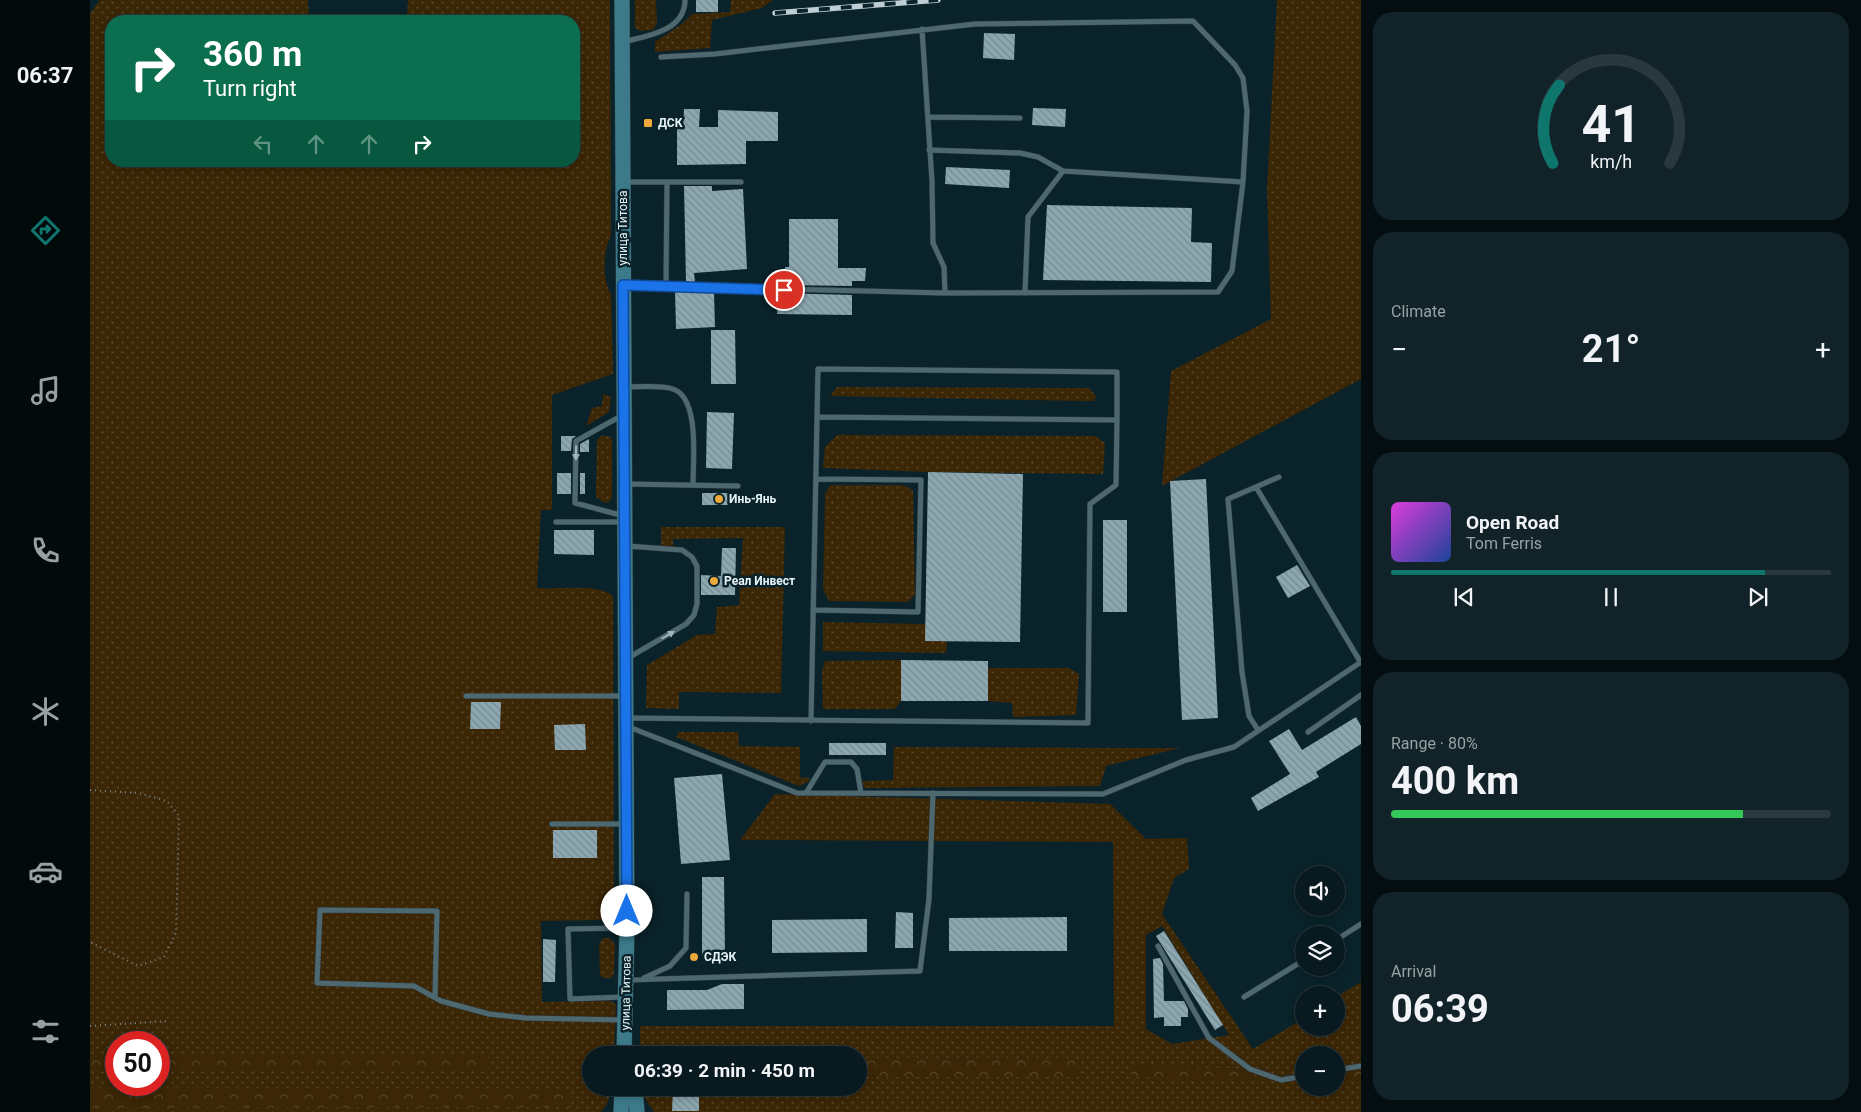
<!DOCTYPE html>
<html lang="en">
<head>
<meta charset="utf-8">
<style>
  :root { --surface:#081a1f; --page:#112328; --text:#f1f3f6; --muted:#98a1a4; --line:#29383d; --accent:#0f766e }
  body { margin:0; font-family:Roboto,sans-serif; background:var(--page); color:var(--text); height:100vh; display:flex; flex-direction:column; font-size:19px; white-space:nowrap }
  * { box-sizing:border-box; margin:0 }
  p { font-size:16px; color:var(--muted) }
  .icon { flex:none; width:28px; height:28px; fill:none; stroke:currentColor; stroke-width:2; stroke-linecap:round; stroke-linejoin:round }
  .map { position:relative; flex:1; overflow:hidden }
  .details { display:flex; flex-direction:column; gap:12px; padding:12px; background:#040e11; width:500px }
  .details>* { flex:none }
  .top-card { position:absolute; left:15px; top:15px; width:475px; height:152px; border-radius:20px; box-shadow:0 2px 8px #0003,0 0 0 1px var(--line); background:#0b6e4f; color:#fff; overflow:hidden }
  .fabs { position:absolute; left:1205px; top:866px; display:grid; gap:10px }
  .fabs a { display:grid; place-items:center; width:50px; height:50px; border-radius:50%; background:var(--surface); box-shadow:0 2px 8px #0003,0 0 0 1px var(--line); font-size:25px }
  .speed { position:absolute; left:15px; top:1031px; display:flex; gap:10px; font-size:25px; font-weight:700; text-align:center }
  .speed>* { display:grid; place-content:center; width:65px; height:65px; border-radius:50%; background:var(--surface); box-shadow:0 2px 8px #0003,0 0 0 1px var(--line); line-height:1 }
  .speed .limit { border:8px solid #d22; background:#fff; color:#111 }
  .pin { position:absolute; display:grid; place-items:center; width:42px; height:42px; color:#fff; margin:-21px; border:2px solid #fff; border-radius:50%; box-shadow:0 1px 5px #0007 }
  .me { position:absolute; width:55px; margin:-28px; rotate:0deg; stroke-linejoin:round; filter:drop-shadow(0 0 4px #0008) }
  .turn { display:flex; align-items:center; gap:18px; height:105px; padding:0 15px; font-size:22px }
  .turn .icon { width:65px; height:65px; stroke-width:2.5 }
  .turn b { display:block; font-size:35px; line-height:42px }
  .lanes { display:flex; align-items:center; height:48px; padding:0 15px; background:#0003; justify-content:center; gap:25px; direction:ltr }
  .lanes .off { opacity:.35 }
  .big { font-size:38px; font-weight:700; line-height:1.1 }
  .details .widget { flex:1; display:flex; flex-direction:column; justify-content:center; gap:8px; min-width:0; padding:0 18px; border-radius:20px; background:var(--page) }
  .details .dial { align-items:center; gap:0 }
  .dial svg { height:130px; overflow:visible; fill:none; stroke:var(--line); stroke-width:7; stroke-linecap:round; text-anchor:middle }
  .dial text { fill:var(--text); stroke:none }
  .song { display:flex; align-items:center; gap:15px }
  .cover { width:60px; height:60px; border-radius:8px; background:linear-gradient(135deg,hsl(300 70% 55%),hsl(220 70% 35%)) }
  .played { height:5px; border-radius:2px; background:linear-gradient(90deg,var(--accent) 85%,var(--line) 85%) }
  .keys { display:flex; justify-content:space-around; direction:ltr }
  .heat { display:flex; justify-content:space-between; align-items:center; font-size:28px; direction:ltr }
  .charge { height:8px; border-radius:4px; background:linear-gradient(90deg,#34c759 80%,var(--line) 0) }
  .trip { position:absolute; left:492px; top:1046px; width:285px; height:50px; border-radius:25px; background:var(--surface); box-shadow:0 2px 8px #0003,0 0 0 1px var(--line); font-weight:700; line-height:50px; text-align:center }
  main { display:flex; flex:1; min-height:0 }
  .dock { display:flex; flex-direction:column; width:90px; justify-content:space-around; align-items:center; background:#030a0c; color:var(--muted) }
  .dock .icon { width:35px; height:35px }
  .dock .active { color:var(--accent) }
  .dock b { font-size:22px; color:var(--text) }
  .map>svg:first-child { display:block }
  .grass { fill:url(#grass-dots); fill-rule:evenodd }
  .forest { fill:url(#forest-crowns) }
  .building { fill:url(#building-back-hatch) }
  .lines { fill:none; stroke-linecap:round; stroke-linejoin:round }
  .lane-casing { stroke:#2e3a40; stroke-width:6 }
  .secondary-casing { stroke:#2e3a40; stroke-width:16 }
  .path { stroke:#788b91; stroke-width:2; stroke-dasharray:1 4; stroke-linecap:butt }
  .lane { stroke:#4e6870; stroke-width:5 }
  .secondary { stroke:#3c7a8a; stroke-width:15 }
  .rail-casing { stroke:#bfced4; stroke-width:5.5 }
  .rail { stroke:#0a2229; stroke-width:4; stroke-dasharray:11; stroke-linecap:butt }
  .oneway { fill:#a2b5bb }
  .route-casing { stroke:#114b97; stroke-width:12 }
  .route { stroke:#1a73e8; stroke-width:9 }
  .poi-dot { fill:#eea83c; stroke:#0a2229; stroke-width:2 }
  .labels { text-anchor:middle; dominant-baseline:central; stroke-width:5; stroke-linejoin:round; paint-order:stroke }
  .poi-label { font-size:12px; font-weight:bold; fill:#e6f4f9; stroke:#0a2229; text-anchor:start }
  .street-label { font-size:12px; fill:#e6f4f9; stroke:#0a2229 }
</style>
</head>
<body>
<main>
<nav class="dock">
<b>06:37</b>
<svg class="icon active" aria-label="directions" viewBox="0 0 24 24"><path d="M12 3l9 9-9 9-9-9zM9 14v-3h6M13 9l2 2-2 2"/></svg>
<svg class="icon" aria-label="music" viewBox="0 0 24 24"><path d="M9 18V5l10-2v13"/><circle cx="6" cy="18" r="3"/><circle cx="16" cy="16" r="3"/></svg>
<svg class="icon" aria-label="phone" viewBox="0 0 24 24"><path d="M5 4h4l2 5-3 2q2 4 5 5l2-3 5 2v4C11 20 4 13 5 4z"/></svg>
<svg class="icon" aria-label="climate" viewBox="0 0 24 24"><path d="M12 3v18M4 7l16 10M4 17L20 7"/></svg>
<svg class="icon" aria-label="car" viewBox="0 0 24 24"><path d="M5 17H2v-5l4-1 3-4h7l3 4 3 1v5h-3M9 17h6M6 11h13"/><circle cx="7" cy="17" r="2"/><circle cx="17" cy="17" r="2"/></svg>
<svg class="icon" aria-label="filters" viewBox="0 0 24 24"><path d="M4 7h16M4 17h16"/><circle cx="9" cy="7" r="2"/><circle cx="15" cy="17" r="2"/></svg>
</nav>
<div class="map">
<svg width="1271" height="1112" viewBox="0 0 1271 1112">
  <defs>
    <pattern id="grass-dots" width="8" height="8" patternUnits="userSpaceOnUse" patternTransform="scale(1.25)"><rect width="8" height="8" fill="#3b2605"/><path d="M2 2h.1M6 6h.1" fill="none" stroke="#57462a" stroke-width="1.8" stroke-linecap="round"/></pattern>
    <pattern id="forest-crowns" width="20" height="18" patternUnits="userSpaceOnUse" patternTransform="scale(1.25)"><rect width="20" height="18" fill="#3b2605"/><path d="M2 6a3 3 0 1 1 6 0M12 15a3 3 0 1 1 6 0" fill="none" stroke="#57462a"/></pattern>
    <pattern id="building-back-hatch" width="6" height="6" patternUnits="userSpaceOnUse" patternTransform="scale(1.25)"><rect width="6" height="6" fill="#8ca7b0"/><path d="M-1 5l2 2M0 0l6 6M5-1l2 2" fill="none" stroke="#778b92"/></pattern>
  </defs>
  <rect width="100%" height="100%" fill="#0a2229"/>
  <path class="grass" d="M10,0h208l1,19 98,-3 1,-16h202l1,236c-8,14 -9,44 0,58l2,80 -61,21v115h-11l-4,78c20,2 60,-5 76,8l1,313 -11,11 -62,1 1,81 68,-1 6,3 -2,51h-23v33h22l-6,16 -6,8h-511v-1099zM21,21h463v140h-463zM26,1042h43v43h-43z
    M545,0h21l1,23 -4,7 -13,1 -5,-3z
    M641,0h42l-11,8 -50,12 -2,28 -55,4v-10l28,-19 9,-9 38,-2z
    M1187,0h84v379l-199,107 9,-115 100,-52 -4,-130z
    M747,387l252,1 7,8 -2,5h-14l-250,-5z
    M513,394l8,3 -2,15 -23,14 6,-18 10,-2z
    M512,435l9,2 1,4v56l-3,5 -4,1 -9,-6 1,-57z
    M747,435l258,1 10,7 -2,31 -175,-2 -105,-4 2,-21z
    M740,485h73l10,5 2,105 -7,7 -79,-1 -6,-12 2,-95z
    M571,527h124l-4,166 -102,-1v17l-33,-1 1,-43 50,-30 18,-1 2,-27 22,-2 4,-67 -70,1v7l-12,1z
    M733,622l102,2 22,17 -1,12 -123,-2z
    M811,660v41l-6,8h-72l-1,-38 3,-10z
    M898,668h81l10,6 -3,41 -63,2 -1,-14 -24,-2z
    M589,732h59l1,14 61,1v30l10,1 -2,4 -9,4 -123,-49z
    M804,747l250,1h36l-74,18 -6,20 -235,2 -3,-5 3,-2 28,-1z
    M685,794l335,10 36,35 41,-1 2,31 -15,9 -12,36 91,135 51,-31v10h32v-31l25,-15v86l-25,3v-16h-32v20l-36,1 -25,-7 -112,-3v10l173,5v7h32v-6h25v30h-707l-10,-15 -2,-9h217v-11h219v-18l-219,-1v-3h-219v-29h474l-1,-184 -373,-2zM1072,926l67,109 -57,9 -26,-15v-94z
    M513,938h6l6,6 -1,30 -3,4h-7l-4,-3 -1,-31z"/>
  <path class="forest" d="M0,1055h26v16h-26z
    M69,1055h329v15l-329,1z
    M769,1058l219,1v18h-219z
    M1040,1066l113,3 25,7 36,-1v6l-173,-4z
    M1271,1068v14h-25v-11z
    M0,1087l481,2v18l-481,1z"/>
  <path class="building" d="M606,0h22v12h-22z
    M894,33l31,1 -1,26 -31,-2z
    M943,108l33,1 -1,18 -33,-2z
    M594,109h16l-1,18h19v-17l60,2v29h-32v23l-69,1v-37l6,-1z
    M856,167l64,3 -1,18 -64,-4z
    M594,186h28v5l31,-2 4,80 -53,4 1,9h-9z
    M957,205l145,3 -1,34 21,1 -1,39 -168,-2z
    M699,219h49v49h28l-1,13h-13v5l-68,-1 1,-18h4z
    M585,291l39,1 1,35 -39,2z
    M688,293l74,2v20l-75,-1z
    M621,330h24l1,54h-25z
    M617,412l27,1 -2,56 -26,-1z
    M471,436h15l-4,3 -1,12h-10z
    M499,439v13h-9v-8z
    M838,472l95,2 -3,168 -95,-1z
    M467,473h14v21h-14z
    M490,473h5v21h-5z
    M1116,479l12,239 -36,2 -12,-239z
    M612,493h34v12h-34z
    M1013,520h24v92h-24z
    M464,530h40v25l-40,-1z
    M632,548h14l-1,47h-34v-20l20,1z
    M1207,565l13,21 -22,12 -12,-21z
    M811,660l87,1v40h-87z
    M381,702h30l-1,27h-30z
    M1266,717l5,9v18l-45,28 3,5 -61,34 -7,-13 39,-24 -21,-33 20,-12 13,21z
    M495,724l1,26h-31l-1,-25z
    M739,743h57v12h-57z
    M632,774l8,86 -49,4 -7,-86z
    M463,830h44v28h-44z
    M612,877h22l1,78h-23z
    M806,912l17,1v35h-18z
    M977,917v34h-118v-33z
    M777,919v33l-95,1v-33z
    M1074,931l59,94 -8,5 -59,-94z
    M453,939l13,1 -1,42h-12z
    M1070,958l3,6 1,37h20l4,8v8h-7v9h-17v-9l-10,1 -1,-59z
    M632,984h22v25l-77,1v-20h40z
    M583,1089h26v22h-27z"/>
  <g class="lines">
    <g class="lane-casing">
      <path id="lane" d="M832,29l10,152 1,62 11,24 1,26
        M533,42c24,-6 62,-11 62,-42
        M838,117l92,1
        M839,150l91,3 18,4 25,14 180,11
        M535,182h116
        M536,285l319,8 273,-1 14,-21 11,-89 4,-71 -4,-33 -8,-13 -42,-44 -218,3 -260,30 -54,3
        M576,286l1,-104
        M935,293l3,-76 35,-46
        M536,387c12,0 36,-2 47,2 27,9 20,72 20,96
        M531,416l-45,25 -1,62 49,13
        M537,484l111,2
        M1166,487l105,176
        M466,522h68
        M537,546l55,4 10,7 5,9v38l-3,11 -8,9 -58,34
        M723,610l105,2 3,-132 -104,-1
        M376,696h159
        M537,718l461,5 2,-219 26,-19 1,-65 -298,-3
        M721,721l7,-352 299,3v48
        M539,727l168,66 306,1 83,-34 48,-13 127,-85
        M1168,730l-9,-14 -7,-44 -14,-173 51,-22
        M1218,732l53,-37
        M716,793l19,-31h26l6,7 4,24
        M462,824h72
        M1246,940l25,-16
        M1068,946l51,92 41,31 31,11 23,-4
        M554,978l26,-12 16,-18 1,-54
        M538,980l292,-9 9,-72 4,-106
        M533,997l-53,2 -2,-70 56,-1
        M1154,997l60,-37
        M345,998l2,-87 -117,-1 -3,73 97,3 27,15 48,13 37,4 98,2
        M1246,1070l25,-4"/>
    </g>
    <g class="secondary-casing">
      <path id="secondary" d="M532,0l5,928 -3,127
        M545,1088l2,24
        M531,1112l1,-24"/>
    </g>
    <path class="path" d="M0,790l48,3 29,8 12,15 -3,117 -12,24 -26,9 -48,-24
      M0,1026l78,-5"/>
    <use href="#lane" class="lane"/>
    <use href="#secondary" class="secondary"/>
    <g class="rail-casing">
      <path id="rail" d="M685,13l163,-13"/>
    </g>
    <use href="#rail" class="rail"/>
  </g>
  <defs><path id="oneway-solid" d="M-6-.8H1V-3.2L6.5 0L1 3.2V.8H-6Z" transform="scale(1.25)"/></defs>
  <g class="oneway">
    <use href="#oneway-solid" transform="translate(486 453) rotate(91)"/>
    <use href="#oneway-solid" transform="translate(578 635) rotate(-30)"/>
  </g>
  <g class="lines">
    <g class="route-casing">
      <path id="route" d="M537,911l-4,-626 161,5"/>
    </g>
    <use href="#route" class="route"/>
  </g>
  <g class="poi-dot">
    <rect x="553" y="118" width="10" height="10" rx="2.5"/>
    <circle cx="629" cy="499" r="5"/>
    <circle cx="624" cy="581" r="5"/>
    <circle cx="604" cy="957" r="5"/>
  </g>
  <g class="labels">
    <g class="poi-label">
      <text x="568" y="123">ДСК</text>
      <text x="639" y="499">Инь-Янь</text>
      <text x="634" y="581">Реал Инвест</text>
      <text x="614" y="957">СДЭК</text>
    </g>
    <g class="street-label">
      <text transform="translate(533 228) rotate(-90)">улица Титова</text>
      <text transform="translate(536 993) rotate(-89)">улица Титова</text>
    </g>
  </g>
</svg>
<div class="fabs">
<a><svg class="icon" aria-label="sound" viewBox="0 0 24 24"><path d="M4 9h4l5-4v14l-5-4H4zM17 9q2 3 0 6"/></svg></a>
<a><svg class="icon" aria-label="layers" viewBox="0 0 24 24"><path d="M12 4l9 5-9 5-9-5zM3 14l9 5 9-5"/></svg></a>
<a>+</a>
<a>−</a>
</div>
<div class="speed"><div class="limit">50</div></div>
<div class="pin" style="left:694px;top:290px;background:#d93025"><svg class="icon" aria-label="arrive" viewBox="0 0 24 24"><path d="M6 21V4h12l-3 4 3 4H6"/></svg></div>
<svg class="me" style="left:537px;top:911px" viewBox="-20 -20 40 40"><circle r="19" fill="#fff"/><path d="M0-13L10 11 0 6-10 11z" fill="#1a73e8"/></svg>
<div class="trip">06:39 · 2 min · 450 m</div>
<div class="top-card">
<div class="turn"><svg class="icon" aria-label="right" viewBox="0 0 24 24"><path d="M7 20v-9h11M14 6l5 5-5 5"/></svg><div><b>360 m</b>Turn right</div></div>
<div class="lanes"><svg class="icon off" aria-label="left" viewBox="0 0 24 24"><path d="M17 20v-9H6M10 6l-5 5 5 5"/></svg><svg class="icon off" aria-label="ahead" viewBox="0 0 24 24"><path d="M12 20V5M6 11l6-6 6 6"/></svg><svg class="icon off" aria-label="ahead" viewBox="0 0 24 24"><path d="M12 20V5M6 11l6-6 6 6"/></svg><svg class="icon" aria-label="right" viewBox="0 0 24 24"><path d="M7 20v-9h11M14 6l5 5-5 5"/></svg></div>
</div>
</div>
<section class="details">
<div class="widget dial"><svg viewBox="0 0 100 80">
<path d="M14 69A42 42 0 1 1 86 69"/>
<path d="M14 69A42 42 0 0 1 18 21" stroke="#0f766e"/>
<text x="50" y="56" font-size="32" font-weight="700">41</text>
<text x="50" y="72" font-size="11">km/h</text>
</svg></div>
<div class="widget"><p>Climate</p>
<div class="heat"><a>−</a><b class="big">21°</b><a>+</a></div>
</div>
<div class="widget">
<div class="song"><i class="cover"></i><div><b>Open Road</b><p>Tom Ferris</p></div></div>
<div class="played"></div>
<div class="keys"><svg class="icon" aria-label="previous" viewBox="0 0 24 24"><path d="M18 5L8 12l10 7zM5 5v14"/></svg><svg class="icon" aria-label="pause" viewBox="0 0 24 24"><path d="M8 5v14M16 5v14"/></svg><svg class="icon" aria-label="next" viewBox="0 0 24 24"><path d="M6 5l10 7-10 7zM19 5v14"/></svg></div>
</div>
<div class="widget"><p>Range · 80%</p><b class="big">400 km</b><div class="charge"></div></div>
<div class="widget"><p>Arrival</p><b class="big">06:39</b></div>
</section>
</main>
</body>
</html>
